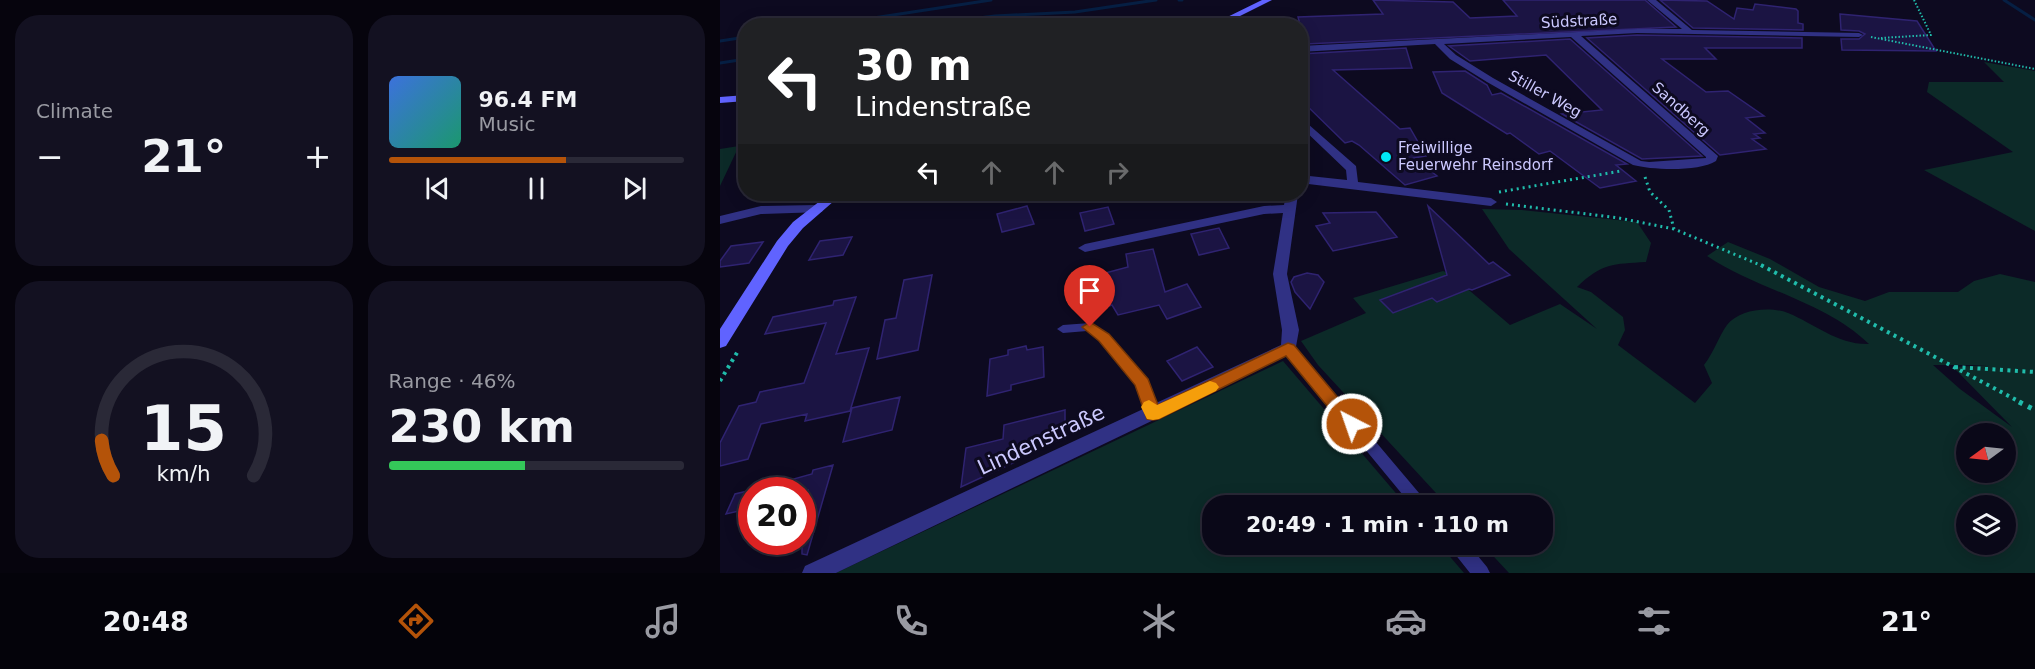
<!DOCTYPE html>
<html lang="en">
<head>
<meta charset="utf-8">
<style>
  :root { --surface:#0a0818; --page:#131121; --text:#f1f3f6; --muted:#999aa2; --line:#2a2937; --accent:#b45309 }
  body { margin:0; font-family:"DejaVu Sans",sans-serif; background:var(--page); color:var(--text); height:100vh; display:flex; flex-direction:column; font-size:22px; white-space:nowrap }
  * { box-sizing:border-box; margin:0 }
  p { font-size:20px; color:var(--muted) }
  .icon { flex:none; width:33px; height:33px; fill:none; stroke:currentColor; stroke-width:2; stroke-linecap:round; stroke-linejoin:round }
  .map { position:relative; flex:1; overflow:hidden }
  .panel { display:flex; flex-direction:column; gap:15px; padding:15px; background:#06040d; width:720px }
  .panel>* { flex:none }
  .top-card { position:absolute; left:18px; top:18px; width:570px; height:183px; border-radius:24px; box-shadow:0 3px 15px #0003,0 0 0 2px var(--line); background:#202124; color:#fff; overflow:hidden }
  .needle { width:39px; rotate:255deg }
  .fabs { position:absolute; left:1236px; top:423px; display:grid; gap:12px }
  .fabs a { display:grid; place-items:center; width:60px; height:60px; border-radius:50%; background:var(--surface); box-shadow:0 3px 15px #0003,0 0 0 2px var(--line); font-size:30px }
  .speed { position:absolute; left:18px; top:477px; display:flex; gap:12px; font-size:30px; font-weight:700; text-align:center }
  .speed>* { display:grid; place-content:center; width:78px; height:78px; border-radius:50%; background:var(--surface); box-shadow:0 3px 15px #0003,0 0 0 2px var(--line); line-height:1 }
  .speed .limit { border:9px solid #d22; background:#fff; color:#111 }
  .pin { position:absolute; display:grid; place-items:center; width:51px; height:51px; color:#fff; margin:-62px -26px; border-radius:50% 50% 50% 0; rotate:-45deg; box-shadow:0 0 6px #0007 }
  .pin .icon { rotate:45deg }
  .me { position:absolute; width:66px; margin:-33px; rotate:319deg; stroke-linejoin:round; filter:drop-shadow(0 0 4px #0008) }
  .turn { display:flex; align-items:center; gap:21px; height:126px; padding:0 18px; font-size:27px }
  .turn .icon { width:78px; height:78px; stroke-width:2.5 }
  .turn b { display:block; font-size:42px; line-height:51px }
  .lanes { display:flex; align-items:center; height:57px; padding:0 18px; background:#0003; justify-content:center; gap:30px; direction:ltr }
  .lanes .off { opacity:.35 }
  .big { font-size:45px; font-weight:800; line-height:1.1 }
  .panel .tile { flex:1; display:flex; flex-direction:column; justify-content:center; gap:9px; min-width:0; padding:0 21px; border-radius:24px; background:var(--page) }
  .panel .dial { align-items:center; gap:0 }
  .dial svg { height:156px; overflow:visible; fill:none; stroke:var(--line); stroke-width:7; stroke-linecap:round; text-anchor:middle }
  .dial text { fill:var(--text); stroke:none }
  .song { display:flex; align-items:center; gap:18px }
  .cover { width:72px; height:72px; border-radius:9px; background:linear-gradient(135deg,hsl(220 70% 55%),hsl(160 70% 35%)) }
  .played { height:6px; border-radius:3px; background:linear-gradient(90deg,var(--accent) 60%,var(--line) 60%) }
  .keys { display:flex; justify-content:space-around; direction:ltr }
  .heat { display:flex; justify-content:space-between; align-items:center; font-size:33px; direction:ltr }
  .charge { height:9px; border-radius:4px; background:linear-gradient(90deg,#34c759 46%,var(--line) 0) }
  .panel .tiles { flex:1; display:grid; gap:15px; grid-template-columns:repeat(2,1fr) }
  .trip { position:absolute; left:482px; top:495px; width:351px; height:60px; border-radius:24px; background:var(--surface); box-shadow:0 3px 15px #0003,0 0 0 2px var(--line); font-weight:800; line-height:60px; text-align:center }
  .menu { display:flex; height:96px; justify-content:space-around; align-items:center; background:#04030a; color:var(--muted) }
  .menu .icon { width:42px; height:42px }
  .menu .active { color:var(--accent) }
  .menu b { font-size:27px; color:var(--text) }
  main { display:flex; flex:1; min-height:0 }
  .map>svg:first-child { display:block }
  .green { fill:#0c2a28; fill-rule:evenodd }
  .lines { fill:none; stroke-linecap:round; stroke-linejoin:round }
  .stream { stroke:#061f43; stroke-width:3 }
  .building { fill:#1b1443; stroke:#2f2371; stroke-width:1.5 }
  .path-far3 { stroke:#20bcab; stroke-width:2; stroke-dasharray:1.5 2; stroke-linecap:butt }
  .path-far2 { stroke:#20bcab; stroke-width:3; stroke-dasharray:2 4; stroke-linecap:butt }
  .path-far1 { stroke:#20bcab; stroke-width:4; stroke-dasharray:3 4.5; stroke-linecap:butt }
  .path { stroke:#20bcab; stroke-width:5; stroke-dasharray:4 6; stroke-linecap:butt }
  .lane { fill:#303184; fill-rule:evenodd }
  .street { fill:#303184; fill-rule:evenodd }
  .secondary { fill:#6063ff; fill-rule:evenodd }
  .route { fill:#b45309; stroke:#753606; stroke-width:1.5 }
  .slow { fill:#f59e0b }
  .poi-dot { fill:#00e7f4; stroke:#0d0a20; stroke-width:2 }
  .labels { text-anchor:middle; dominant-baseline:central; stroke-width:6; stroke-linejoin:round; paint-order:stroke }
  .far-street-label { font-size:15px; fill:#ccc9ff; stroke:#0d0a20 }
  .far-poi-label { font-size:15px; fill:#ccc9ff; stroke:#0d0a20; text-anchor:start }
  .near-street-label { font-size:21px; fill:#ccc9ff; stroke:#0d0a20 }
</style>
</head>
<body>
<main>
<section class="panel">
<div class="tiles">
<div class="tile"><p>Climate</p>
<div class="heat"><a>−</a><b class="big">21°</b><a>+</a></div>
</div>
<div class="tile">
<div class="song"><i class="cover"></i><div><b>96.4 FM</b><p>Music</p></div></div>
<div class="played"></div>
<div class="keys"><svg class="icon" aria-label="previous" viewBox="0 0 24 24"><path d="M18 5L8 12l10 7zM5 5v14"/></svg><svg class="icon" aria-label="pause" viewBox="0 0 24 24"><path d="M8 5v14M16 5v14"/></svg><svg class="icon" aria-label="next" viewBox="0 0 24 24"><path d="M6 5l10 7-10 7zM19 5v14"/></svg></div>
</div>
<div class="tile dial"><svg viewBox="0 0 100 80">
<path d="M14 69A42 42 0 1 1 86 69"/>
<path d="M14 69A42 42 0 0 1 8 51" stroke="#b45309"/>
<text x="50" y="56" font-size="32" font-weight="700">15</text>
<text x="50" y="72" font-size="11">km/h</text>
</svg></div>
<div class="tile"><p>Range · 46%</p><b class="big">230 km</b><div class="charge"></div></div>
</div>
</section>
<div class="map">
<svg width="1315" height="573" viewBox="0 0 1315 573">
  <rect width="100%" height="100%" fill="#0d0a20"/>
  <path class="green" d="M1264,62l51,9v160l-111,-61 89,-18 -86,-60 2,-10h75z
    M19,146l-19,40v-37z
    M762,209l40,1 115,12 14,21 -5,19c-33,2 -44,1 -69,25l14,5 32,25 2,13 -7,15 77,58 17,-20 -8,-18c10,-13 15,-29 23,-40 12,-16 43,-19 61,-12 27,11 50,32 81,31 -45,-43 -111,-54 -162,-88l21,-14 42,17 49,28 46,14 24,-9h69l16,-11 26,-7 35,8v291h-526l-26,-28 59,-1v-38l-95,-1 -129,-140 -17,-24 65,-28 -13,-15 90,-27 7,3 60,51 50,-21 37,25 -88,-80zM1213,365h55l-35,2 59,60 -52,-38zM1246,434h40v38h-40zM1246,506h40v38h-40z
    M563,361l123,144 -194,1v38l228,1 24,28h-628z"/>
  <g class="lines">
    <path class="stream" d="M459,0h3
      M1284,0l31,20
      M101,26l170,-26
      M193,26l82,-10 80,-4 81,-12
      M0,41l26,-4
      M0,63l26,-4"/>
  </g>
  <path class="building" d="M653,0l80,2 17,16 47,-2 -14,-16h142l31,27 -371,17 -7,-27 85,-3z
    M940,0l47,1 27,18 3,-11 16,2 2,-6 41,5 2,2v12l5,1v6l-110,-2z
    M1120,14l77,7 19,30 -94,-1 -1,-11h18l6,-5 -6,-3 -18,-1z
    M917,35l165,3v10h-97l11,11h-54l44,33 22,-1 36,25 -18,2 19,15 -11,1 6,4 -8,1 14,10 -46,6 -133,-117z
    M850,39l132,117 -60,3 -80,-45 40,-4 -56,-55 -76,6 -21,-15z
    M686,48l6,20 -79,2 67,59 10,-1 16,28 -12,2 23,18 -32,9 -46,-40 -7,-4 -7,2 -45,-44v-45z
    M745,71l22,14 5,10 9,-2 126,71 -11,1 20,16 -36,7 -50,-37 -11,3 -29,-21 -3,1 -65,-41 -9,-21z
    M307,206l7,18 -32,8 -5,-18z
    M708,206l61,58 4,-2 17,13 -38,15 -3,-1 -32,13 -5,-4 -39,15 -13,-13 67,-25z
    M388,207l6,17 -29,7 -5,-18z
    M656,212l21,25 -64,14 -17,-25 14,-3 -7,-10z
    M499,228l10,20 -30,7 -8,-21z
    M132,237l-9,18 -34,5 11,-19z
    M43,242l-14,21 -29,4v-6l11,-15z
    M433,249l12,43 22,-8 14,23 -34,12 -8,-14 -41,10 -6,-10 -3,1 -5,-22 -6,-9 30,-8 -2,-13z
    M587,273l11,2 6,7 -14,27 -15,-17 -4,-10 3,-5z
    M212,275l-14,75 -41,9 8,-39 11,-2 8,-38z
    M136,297l-20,57 33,-6 -19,63 -45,10 2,-7 -46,10 -13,35 -28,7v-23l19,-37 17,-4 4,-10 44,-9 22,-60 -61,11 8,-17 60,-12 1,-4z
    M306,346l1,4 16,-3 1,30 -33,8v5l-24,6 3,-37 18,-4v-5z
    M477,347l16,20 -31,14 -15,-20z
    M180,397l-8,33 -49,12 9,-34z
    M345,410v29l-50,13v10l-54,25 5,-39 37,-9 1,-14z
    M113,465l-26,90 -5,-1v-46l6,-18h-36v-5l40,-11 1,-4z
    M32,490v18l-26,6 9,-20z"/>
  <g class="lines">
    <path class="path-far3" d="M1151,37l164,32
      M1161,38l50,-3 -17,-35"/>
    <path class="path-far2" d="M925,177l5,15 19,18 5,19 91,38
      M779,192l122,-21
      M786,204l113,14 55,11"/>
    <path class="path-far1" d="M1041,265l261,138
      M1235,367l80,5
      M0,381l18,-30"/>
    <path class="path" d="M1299,402l16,8"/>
    <path class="lane" d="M331,22l2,1v3h-6z
      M370,323l19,12 38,44 13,35 -2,4 -5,2 -5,-2 -12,-33 -37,-44 -12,-10 -24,2 -6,-4 6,-4z
      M569,343l5,2 136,161h-18l-128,-155 -2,-3 2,-3z
      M727,544h21l19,23 3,6h-20z"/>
    <path class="street" d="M927,0h9l36,30 167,3 4,2 -4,2 -222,-4 -56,3 137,120 -2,5c-17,11 -64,9 -83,4l-146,-83 -37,-23 -15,-15 -135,8v-6l337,-17h45zM851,37l135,120v1l-57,4 -8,-1 -148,-83 -37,-23 -12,-11z
      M580,117l56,49 2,16 133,16 6,4 -6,4 -191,-23v-8l47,5 -1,-10 -46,-44z
      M566,194h12l-11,80 12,56 -4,22 -459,221h-34l3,-7 476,-221 1,-15 -9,-56 10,-61 -19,1 -179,38 -7,-4 7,-4 179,-38 20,-1z
      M97,205l6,4 -1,3 -61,2 -41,10v-8l41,-10z"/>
    <path class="secondary" d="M542,0h10l-52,26h-11z
      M26,95v6l-26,2v-6z
      M109,194h13l-39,34 -15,18 -62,100 -6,2v-19l57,-88 16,-19z"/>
  </g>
  <path class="route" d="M370,322l19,12 39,45 10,26 130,-62 6,2 66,79 -2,5 -6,2 -6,-2 -60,-73 -127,63 -6,1 -6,-1 -12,-34 -36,-44 -17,-14z"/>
  <path class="slow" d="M490,381l6,2 3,4 -3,4 -57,28 -6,1 -6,-1 -6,-12 3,-5 5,-2 8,5z"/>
  <circle class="poi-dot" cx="666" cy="157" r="6"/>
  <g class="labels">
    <g class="far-street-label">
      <text transform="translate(859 21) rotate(-3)">Südstraße</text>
      <text transform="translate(825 94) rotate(29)">Stiller Weg</text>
      <text transform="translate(961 109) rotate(42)">Sandberg</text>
    </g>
    <g class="far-poi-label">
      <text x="678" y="148">Freiwillige<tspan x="678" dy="17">Feuerwehr Reinsdorf</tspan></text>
    </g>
    <g class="near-street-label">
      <text transform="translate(321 440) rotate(-25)">Lindenstraße</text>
    </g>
  </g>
</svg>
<div class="fabs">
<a><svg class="needle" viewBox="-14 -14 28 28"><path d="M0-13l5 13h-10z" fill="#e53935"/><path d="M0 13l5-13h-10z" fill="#999aa2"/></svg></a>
<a><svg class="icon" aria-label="layers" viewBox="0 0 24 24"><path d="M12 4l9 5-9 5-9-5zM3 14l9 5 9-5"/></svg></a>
</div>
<div class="speed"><div class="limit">20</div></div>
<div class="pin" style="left:370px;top:327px;background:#d93025"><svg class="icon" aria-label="arrive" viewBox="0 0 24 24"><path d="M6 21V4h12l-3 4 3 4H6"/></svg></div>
<svg class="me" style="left:632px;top:424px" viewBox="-20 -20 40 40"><circle r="17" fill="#b45309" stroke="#fff" stroke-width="3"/><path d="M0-11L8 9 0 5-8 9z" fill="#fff"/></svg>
<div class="trip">20:49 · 1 min · 110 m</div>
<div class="top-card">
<div class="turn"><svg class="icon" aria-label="left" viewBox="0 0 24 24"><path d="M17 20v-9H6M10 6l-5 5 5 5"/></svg><div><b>30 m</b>Lindenstraße</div></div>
<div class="lanes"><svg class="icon" aria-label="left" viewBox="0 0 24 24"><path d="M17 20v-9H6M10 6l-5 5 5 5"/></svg><svg class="icon off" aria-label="ahead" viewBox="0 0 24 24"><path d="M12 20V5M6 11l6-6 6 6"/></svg><svg class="icon off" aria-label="ahead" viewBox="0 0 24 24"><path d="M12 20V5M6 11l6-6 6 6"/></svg><svg class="icon off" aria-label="right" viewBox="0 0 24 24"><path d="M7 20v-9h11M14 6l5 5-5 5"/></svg></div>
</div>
</div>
</main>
<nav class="menu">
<b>20:48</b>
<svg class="icon active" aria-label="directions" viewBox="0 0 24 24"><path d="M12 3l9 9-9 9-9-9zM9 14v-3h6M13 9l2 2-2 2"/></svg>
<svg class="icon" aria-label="music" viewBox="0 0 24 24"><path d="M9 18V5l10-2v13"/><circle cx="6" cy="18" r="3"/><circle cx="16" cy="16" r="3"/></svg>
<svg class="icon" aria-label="phone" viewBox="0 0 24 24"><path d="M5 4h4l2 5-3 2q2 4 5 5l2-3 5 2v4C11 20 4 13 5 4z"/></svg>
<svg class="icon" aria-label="climate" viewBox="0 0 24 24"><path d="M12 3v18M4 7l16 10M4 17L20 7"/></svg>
<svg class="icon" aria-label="car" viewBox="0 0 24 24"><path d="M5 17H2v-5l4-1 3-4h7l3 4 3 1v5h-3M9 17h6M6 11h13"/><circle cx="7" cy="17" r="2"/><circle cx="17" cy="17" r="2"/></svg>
<svg class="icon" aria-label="filters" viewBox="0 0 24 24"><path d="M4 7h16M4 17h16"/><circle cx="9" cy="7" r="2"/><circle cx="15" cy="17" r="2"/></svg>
<b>21°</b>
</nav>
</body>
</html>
